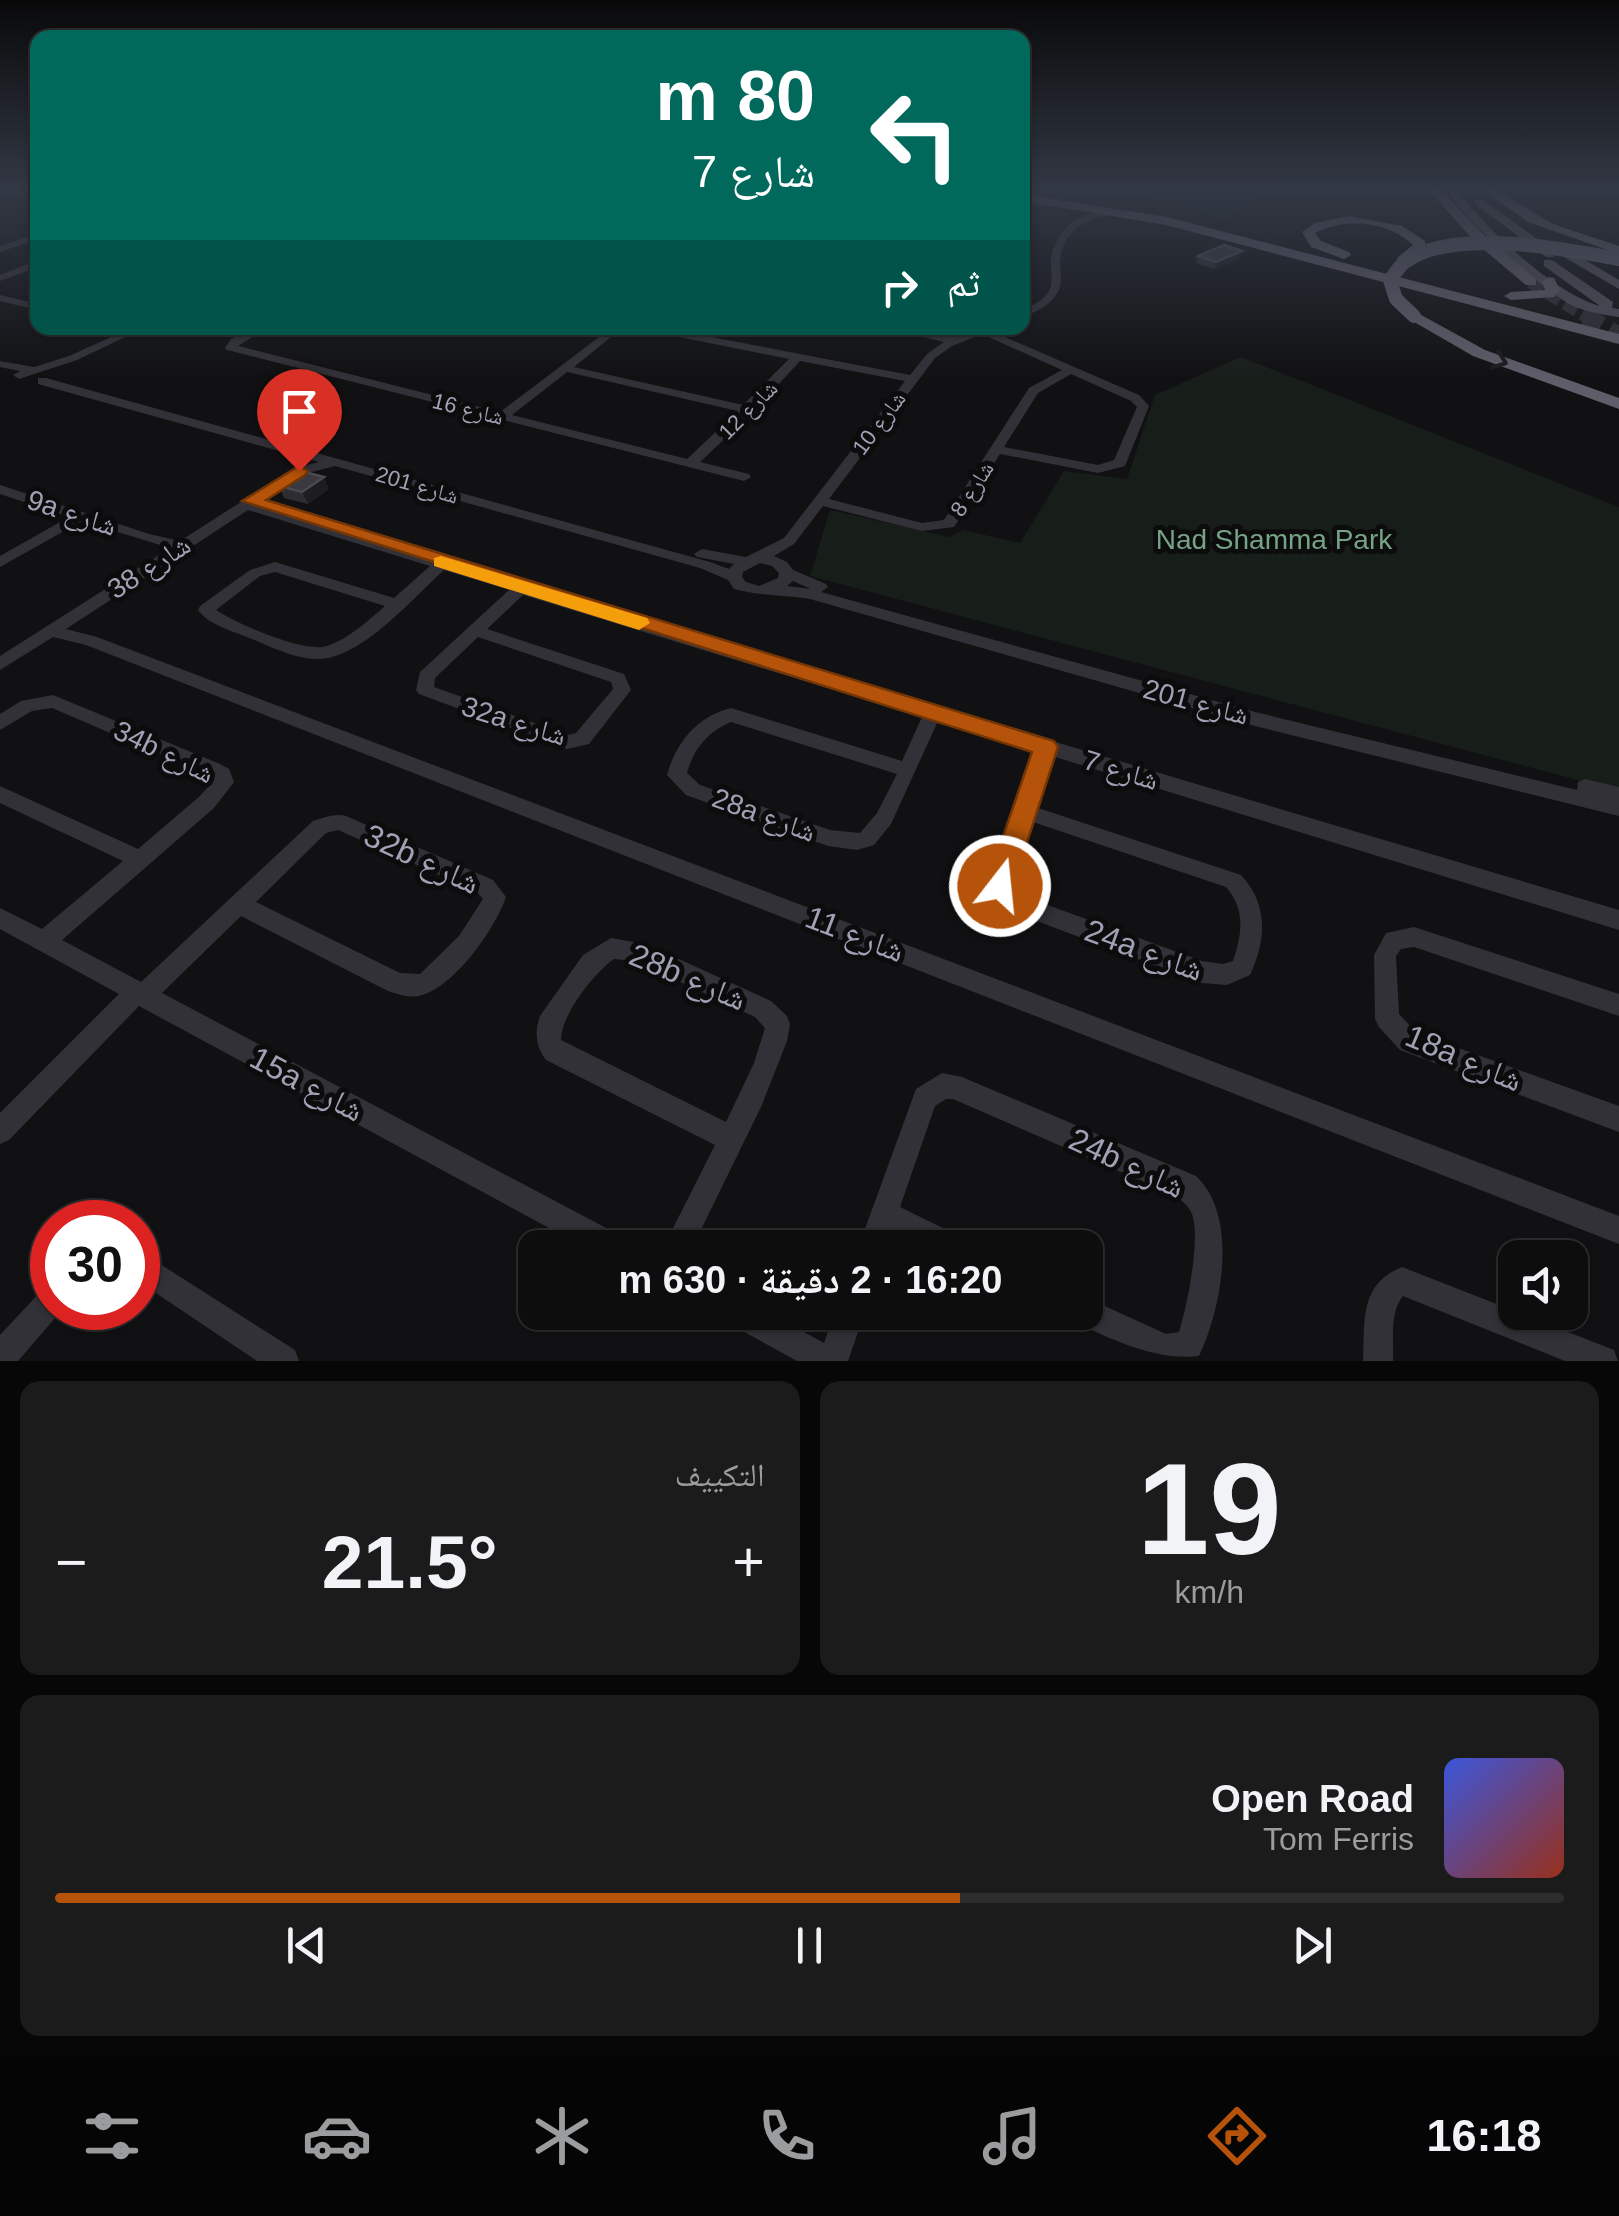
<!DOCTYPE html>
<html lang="ar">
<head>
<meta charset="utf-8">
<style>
  :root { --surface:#0d0d0e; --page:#1b1b1c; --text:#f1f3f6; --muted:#9a9c9e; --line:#2d2d2e; --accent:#b45309 }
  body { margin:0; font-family:Helvetica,"Noto Naskh Arabic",sans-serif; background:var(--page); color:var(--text); direction:rtl; height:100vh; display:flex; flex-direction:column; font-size:38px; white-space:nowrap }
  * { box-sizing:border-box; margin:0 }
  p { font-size:32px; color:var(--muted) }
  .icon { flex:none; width:55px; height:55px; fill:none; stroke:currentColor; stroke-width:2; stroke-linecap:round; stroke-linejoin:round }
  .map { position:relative; height:1361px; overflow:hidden; direction:ltr }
  .side { display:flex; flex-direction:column; gap:20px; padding:20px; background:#070708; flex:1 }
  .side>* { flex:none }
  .hud { position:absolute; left:30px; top:30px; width:1000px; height:305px; border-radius:20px; box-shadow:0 2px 8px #0004,0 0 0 2px var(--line); direction:rtl; background:#00695c; color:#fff; overflow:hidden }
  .buttons { position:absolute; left:1498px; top:1240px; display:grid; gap:20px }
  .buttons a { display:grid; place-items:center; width:90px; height:90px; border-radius:20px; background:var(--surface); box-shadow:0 2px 8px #0004,0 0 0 2px var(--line); font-size:50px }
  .speed { position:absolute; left:30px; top:1200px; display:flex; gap:20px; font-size:50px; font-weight:700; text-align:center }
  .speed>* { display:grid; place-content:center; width:130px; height:130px; border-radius:50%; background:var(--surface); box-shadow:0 2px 8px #0004,0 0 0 2px var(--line); line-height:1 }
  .speed .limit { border:15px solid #d22; background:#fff; color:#111 }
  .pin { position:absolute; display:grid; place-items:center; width:85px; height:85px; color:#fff; margin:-102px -42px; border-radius:50% 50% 50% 0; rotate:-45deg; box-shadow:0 0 10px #0007 }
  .pin .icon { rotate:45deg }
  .me { position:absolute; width:110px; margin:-55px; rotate:16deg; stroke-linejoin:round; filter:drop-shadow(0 0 8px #0008) }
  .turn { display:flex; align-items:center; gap:35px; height:210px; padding:0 50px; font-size:45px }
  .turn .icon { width:130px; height:130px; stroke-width:2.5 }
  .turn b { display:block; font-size:70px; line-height:85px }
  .then { display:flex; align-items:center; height:95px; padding:0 50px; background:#0003; gap:20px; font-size:38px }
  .big { font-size:75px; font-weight:700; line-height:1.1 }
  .side .tile { flex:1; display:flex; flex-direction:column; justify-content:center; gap:15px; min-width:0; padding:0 35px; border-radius:20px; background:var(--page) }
  .side .dial { align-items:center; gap:0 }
  .dial b { font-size:130px; line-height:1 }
  .song { display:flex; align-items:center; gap:30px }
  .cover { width:120px; height:120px; border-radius:15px; background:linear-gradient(135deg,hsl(230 70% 55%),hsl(10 70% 35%)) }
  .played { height:10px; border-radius:5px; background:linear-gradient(90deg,var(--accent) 60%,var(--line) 60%) }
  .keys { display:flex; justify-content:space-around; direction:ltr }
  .heat { display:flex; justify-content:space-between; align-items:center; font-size:55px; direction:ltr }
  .side .tiles { flex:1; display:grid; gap:20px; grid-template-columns:1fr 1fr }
  .tile:last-child { grid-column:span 2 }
  .trip { position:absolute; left:518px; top:1230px; width:585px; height:100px; border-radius:20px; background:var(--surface); box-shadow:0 2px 8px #0004,0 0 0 2px var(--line); font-weight:700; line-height:100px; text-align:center; direction:rtl }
  .dock { display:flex; height:160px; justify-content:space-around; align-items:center; background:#050506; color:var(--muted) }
  .dock .icon { width:70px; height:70px }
  .dock .active { color:var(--accent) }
  .dock b { font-size:45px; color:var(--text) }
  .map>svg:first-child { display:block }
  .green { fill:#171e1a }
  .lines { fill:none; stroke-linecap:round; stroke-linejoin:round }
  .highway-tunnel-far1 { stroke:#2e2e33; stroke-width:14; stroke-dasharray:14 6; stroke-linecap:butt }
  .highway-tunnel { stroke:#2e2e33; stroke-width:18; stroke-dasharray:18 9; stroke-linecap:butt }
  .minor { fill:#323138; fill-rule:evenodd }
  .major { fill:#4e4d57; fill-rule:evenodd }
  .highway { fill:#5e5d69; fill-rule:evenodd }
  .highway-bridge { stroke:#5e5d69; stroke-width:14 }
  .wall { fill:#2e2d31 }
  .shaded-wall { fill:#1d1c1f }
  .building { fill:#3a393f; stroke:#4a4a52; stroke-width:2.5 }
  .oneway { stroke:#1c1c1f }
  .route { fill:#b45309; stroke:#753606; stroke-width:2.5 }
  .slow { fill:#f59e0b }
  .labels { text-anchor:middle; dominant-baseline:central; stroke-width:10; stroke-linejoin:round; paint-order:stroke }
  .far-street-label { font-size:22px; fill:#a1a1b5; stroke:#0c0c0d }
  .street-label { font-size:28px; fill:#a1a1b5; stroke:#0c0c0d }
  .park-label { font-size:28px; fill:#76a286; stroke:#0c0c0d }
  .near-street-label { font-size:32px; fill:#a1a1b5; stroke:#0c0c0d }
</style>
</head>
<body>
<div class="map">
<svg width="1619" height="1361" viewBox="0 0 1619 1361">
  <rect width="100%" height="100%" fill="#111113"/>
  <path class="green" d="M1173,188h104l-51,31 -23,-5 4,-3 -55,-12z
    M1241,357l378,150v284l-809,-215 20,-66 120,27 13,-7 57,13 44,-72 63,8 28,-84z"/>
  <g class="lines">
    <path class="highway-tunnel-far1" d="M1531,282l59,36"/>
    <path class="highway-tunnel" d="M1586,316l33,20"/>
    <path class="minor" d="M1109,211v4c-26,5 -47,18 -49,47 0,8 2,17 0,25 -5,16 -23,25 -38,30v-7c10,-4 22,-10 27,-19 5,-10 1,-22 2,-33 5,-29 29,-47 58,-47z
      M38,233v6l-38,13v-6z
      M38,260v7l-38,14v-6z
      M0,295l38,9v6l-38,-9z
      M131,328h13l-67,32 -58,19 -6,-4 7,-4 -20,-4v-6l34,6 35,-11z
      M254,328h13l-29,18 262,66 111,-84h11l-48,39 169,38 46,-46 -139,-28 -5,-3h19l246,47 17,-21 17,-12 -49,-12 -1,-2c20,0 39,10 59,9 13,0 24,-9 40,-9l-2,3 148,64 10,11 -24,60 -27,7 -98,-19 -46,73 -32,4 -99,-25 -29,38 -20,12 13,6 6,8 33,14 2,3 -7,5 434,120 322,78 1,-8 7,-3 34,8v29l-364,-90 -445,-127c-26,-4 -50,-3 -76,-10l-6,-9 -28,-12 -365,-102 -31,8 -47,30 1362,406v20l-567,-174 -17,51 206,68c28,30 25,65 9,100l-23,10 -25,-2 -187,-70 -19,-12 -8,-22 47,-128 -97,-30 -47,103 -17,21 -17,5 -29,-4 -142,-51 -19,-20c9,-33 31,-59 64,-67l171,53 20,-44 -399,-122 -36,34 137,45 7,16 -42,54 -22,5 -148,-55 -3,-4 4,-18 89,-82 -65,-20c-31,28 -82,88 -125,89 -22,1 -48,-12 -67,-20 -19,-8 -42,-13 -54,-29l2,-4 50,-36 25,-8 119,36 36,-32 -182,-56 -182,119 31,8 1522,579v28l-1533,-599 -33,-8 -53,33v-14l170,-108 -88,-27 -82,46v-11l69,-39 -69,-23v-9l149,49 31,7 114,-73 25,-6 -281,-78v-6h8l664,184 19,7 5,-5 -37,-7 -3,-3 8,-5 44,8 38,-19 121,-157 -105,-20 -48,52 -52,49 49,12 2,3 -7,4 -517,-131 -2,-2 6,-9zM982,334l80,36 -33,18 -85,132 -22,3 -93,-24 106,-141 17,-12zM567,372l171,39 -51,48 -175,-44zM1071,374l60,27 6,6 -23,53 -16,5 -94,-18 34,-54zM760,563l12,3 7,7 -1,5 -19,8 -13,-4 -4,-5 1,-5zM275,572l110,34c-17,15 -37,33 -58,40 -22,8 -92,-23 -111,-36l44,-34zM793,581l18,8 -24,-3zM478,637l133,45 2,7 -37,44 -8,2 -134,-48 1,-9zM731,722l166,52 -20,39 -17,20 -30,-3 -130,-45 -13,-12c6,-23 21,-42 44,-51zM1030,821l196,66c20,23 16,47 7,74l-10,3 -21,-3 -171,-62 -18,-11 -3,-9z
      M53,695l167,69 9,5 5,13 -20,26 -152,132 79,42 172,-161c11,-3 22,-8 33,-5l147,64 13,17c-11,32 -52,91 -87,99 -11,2 -21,-2 -31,-5l-147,-75 -79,77 463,245 4,10h-43l-447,-242 -130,134 -9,4v-31l119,-119 -119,-65v-21l42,21 81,-68 -123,-58v-17l138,63 62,-53 14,-16 -8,-6 -154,-66 -20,3 -32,19v-16l21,-13zM338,830l139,62 6,7 -24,37 -39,38 -20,-1 -144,-71 70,-69z
      M1414,927l205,67v22l-205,-69 -13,2 -5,7 3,58 18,19 202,73v26l-219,-82 -21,-23 -4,-8 -1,-64 12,-22z
      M611,938l35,6 125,57 16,15 3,8 -3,17 -26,66 -69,141h-29l52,-103 -169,-85c-10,-13 -12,-28 -6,-44l43,-61zM614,959l22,2 119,56 10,11 -11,35 -28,59 -165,-82c0,-25 33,-67 53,-81z
      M942,1073l20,4 234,99c43,40 26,132 3,180 -42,5 -87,-16 -124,-34l-5,-10h15v-15l81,37 13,-2c8,-25 22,-94 13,-118 -3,-8 -10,-13 -16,-18l-223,-97h-7l-11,7 -35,101 63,31 4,10h-45l-30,-16 -6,16h-28l58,-159z
      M138,1250l157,100 4,11h-42l-119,-80z
      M1402,1267l212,83 4,11h-53l-162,-65c-14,17 -9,44 -10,65h-30c2,-40 -4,-77 39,-94z
      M52,1285v23h12l-2,2 -44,51h-18v-26l42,-45z
      M721,1312h46l57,31 11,-31h30l-17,49h-51l-71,-39z"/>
    <path class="major" d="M1449,189h8c27,39 98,105 143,117l-56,-40v-6h8l61,42 -1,6 7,1v8c-15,-2 -32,-5 -46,-11 -26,-13 -119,-93 -124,-117z
      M1475,200h8l61,44 9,-3 66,39v9l-67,-39 2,7h-8l-71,-53z"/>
    <path class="highway" d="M1427,188h12l47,49 50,42v6h-10l-50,-42z
      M1480,188h13l60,36 66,22v8l-91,-32z
      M1022,194l145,23 452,117v10l-453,-119 -144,-24z
      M1349,216l53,10 23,15 1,8 -22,18 -5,-1 -2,-8 16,-13c-24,-24 -69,-28 -98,-12l6,8 28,11 2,3 -7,4 -33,-12 -9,-15 13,-9z
      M1549,277l5,1 6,12 -6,7 -43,3 -7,-4 7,-4 34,-2 -3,-9z
      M1414,311l71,39 134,48v11l-146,-53 -64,-37 -3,-3z"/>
    <path class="highway-bridge" d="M1414,316l-18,-17 -6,-19c4,-5 9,-14 15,-18 47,-35 160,-13 214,-3"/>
  </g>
  <path class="wall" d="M1198,256l42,2 -26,11 -18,-6z
    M279,486l50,3 -21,15 -24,-6z"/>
  <path class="shaded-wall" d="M1242,251l-2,7 -26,11 2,-7z
    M324,477l5,12 -21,15 -6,-12z"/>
  <path class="building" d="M1224,245l18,6 -26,11 -18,-6z
    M301,471l23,6 -22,15 -23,-6z"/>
  <defs><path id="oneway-chevron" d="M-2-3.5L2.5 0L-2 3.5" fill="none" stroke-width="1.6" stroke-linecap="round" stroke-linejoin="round" transform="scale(2.5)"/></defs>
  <use class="oneway" href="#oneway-chevron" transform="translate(1500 361) rotate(20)"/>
  <linearGradient id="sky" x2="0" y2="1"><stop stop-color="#09090a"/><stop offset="0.5" stop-color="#323844"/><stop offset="1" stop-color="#323844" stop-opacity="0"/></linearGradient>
  <rect width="1619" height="378" fill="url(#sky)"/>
  <path class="route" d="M299,466l9,5 -3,4 -39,25 788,241 4,6 -48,148 -10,3 -10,-3 -4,-9 46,-134 -790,-251z"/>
  <path class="slow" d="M441,556l206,62 3,5 -11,7 -205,-64v-8z"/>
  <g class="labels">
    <g class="far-street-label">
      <text transform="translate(468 409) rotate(14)">شارع 16</text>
      <text transform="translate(748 410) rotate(-45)">شارع 12</text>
      <text transform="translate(879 423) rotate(-53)">شارع 10</text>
      <text transform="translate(417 485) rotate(16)">شارع 201</text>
      <text transform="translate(972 489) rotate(-57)">شارع 8</text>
    </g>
    <g class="street-label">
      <text transform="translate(72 513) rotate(18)">9a شارع</text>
      <text transform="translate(149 567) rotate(-33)">شارع 38</text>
      <text transform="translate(1196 702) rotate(15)">شارع 201</text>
      <text transform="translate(514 721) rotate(17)">32a شارع</text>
      <text transform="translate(164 752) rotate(26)">34b شارع</text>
      <text transform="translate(1121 770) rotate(17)">شارع 7</text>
      <text transform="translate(764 815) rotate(20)">28a شارع</text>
    </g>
    <g class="park-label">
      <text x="1274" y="539">Nad Shamma Park</text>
    </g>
    <g class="near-street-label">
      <text transform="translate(422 859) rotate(25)">32b شارع</text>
      <text transform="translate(855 934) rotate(21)">شارع 11</text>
      <text transform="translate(1144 950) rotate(20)">24a شارع</text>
      <text transform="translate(688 977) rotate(23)">28b شارع</text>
      <text transform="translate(1464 1058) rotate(23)">18a شارع</text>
      <text transform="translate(307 1084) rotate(28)">15a شارع</text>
      <text transform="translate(1127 1163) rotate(25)">24b شارع</text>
    </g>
  </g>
</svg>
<div class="buttons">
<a><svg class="icon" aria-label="sound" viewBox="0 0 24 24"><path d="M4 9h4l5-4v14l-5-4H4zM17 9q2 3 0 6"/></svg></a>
</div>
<div class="speed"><div class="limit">30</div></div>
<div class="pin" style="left:299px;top:471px;background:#d93025"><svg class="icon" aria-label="arrive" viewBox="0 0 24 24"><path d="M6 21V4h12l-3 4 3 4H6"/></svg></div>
<svg class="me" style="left:1000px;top:886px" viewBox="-20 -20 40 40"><circle r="17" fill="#b45309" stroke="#fff" stroke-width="3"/><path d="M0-11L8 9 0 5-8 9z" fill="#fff"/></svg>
<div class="trip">16:20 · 2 دقيقة · 630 m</div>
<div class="hud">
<div class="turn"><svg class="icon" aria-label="left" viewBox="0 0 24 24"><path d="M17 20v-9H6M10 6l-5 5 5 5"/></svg><div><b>80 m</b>شارع 7</div></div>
<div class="then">ثم<svg class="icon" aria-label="right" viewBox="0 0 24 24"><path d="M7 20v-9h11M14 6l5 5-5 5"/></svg></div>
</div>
</div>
<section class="side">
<div class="tiles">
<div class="tile dial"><b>19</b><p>km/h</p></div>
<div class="tile"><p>التكييف</p>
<div class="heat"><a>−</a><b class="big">21.5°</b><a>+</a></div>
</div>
<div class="tile">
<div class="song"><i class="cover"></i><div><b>Open Road</b><p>Tom Ferris</p></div></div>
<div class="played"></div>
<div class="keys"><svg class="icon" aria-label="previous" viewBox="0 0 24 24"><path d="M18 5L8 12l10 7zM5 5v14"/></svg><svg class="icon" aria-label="pause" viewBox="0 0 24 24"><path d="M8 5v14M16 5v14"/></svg><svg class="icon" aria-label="next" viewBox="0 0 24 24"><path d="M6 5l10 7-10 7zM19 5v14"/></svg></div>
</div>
</div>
</section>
<nav class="dock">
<b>16:18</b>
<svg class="icon active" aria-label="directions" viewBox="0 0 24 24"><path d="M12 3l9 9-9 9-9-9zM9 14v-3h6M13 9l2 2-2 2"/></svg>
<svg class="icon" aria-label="music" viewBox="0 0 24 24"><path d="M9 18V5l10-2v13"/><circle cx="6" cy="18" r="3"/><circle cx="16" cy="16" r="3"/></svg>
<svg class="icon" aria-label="phone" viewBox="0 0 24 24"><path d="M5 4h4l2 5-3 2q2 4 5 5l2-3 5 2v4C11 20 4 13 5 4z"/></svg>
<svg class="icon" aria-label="climate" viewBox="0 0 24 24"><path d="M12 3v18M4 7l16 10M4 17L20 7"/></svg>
<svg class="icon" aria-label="car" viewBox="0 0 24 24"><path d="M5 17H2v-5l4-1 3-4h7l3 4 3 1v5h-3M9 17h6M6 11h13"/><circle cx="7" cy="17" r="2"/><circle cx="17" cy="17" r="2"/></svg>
<svg class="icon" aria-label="filters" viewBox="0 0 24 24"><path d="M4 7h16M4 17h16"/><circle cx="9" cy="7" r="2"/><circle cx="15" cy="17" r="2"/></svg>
</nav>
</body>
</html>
